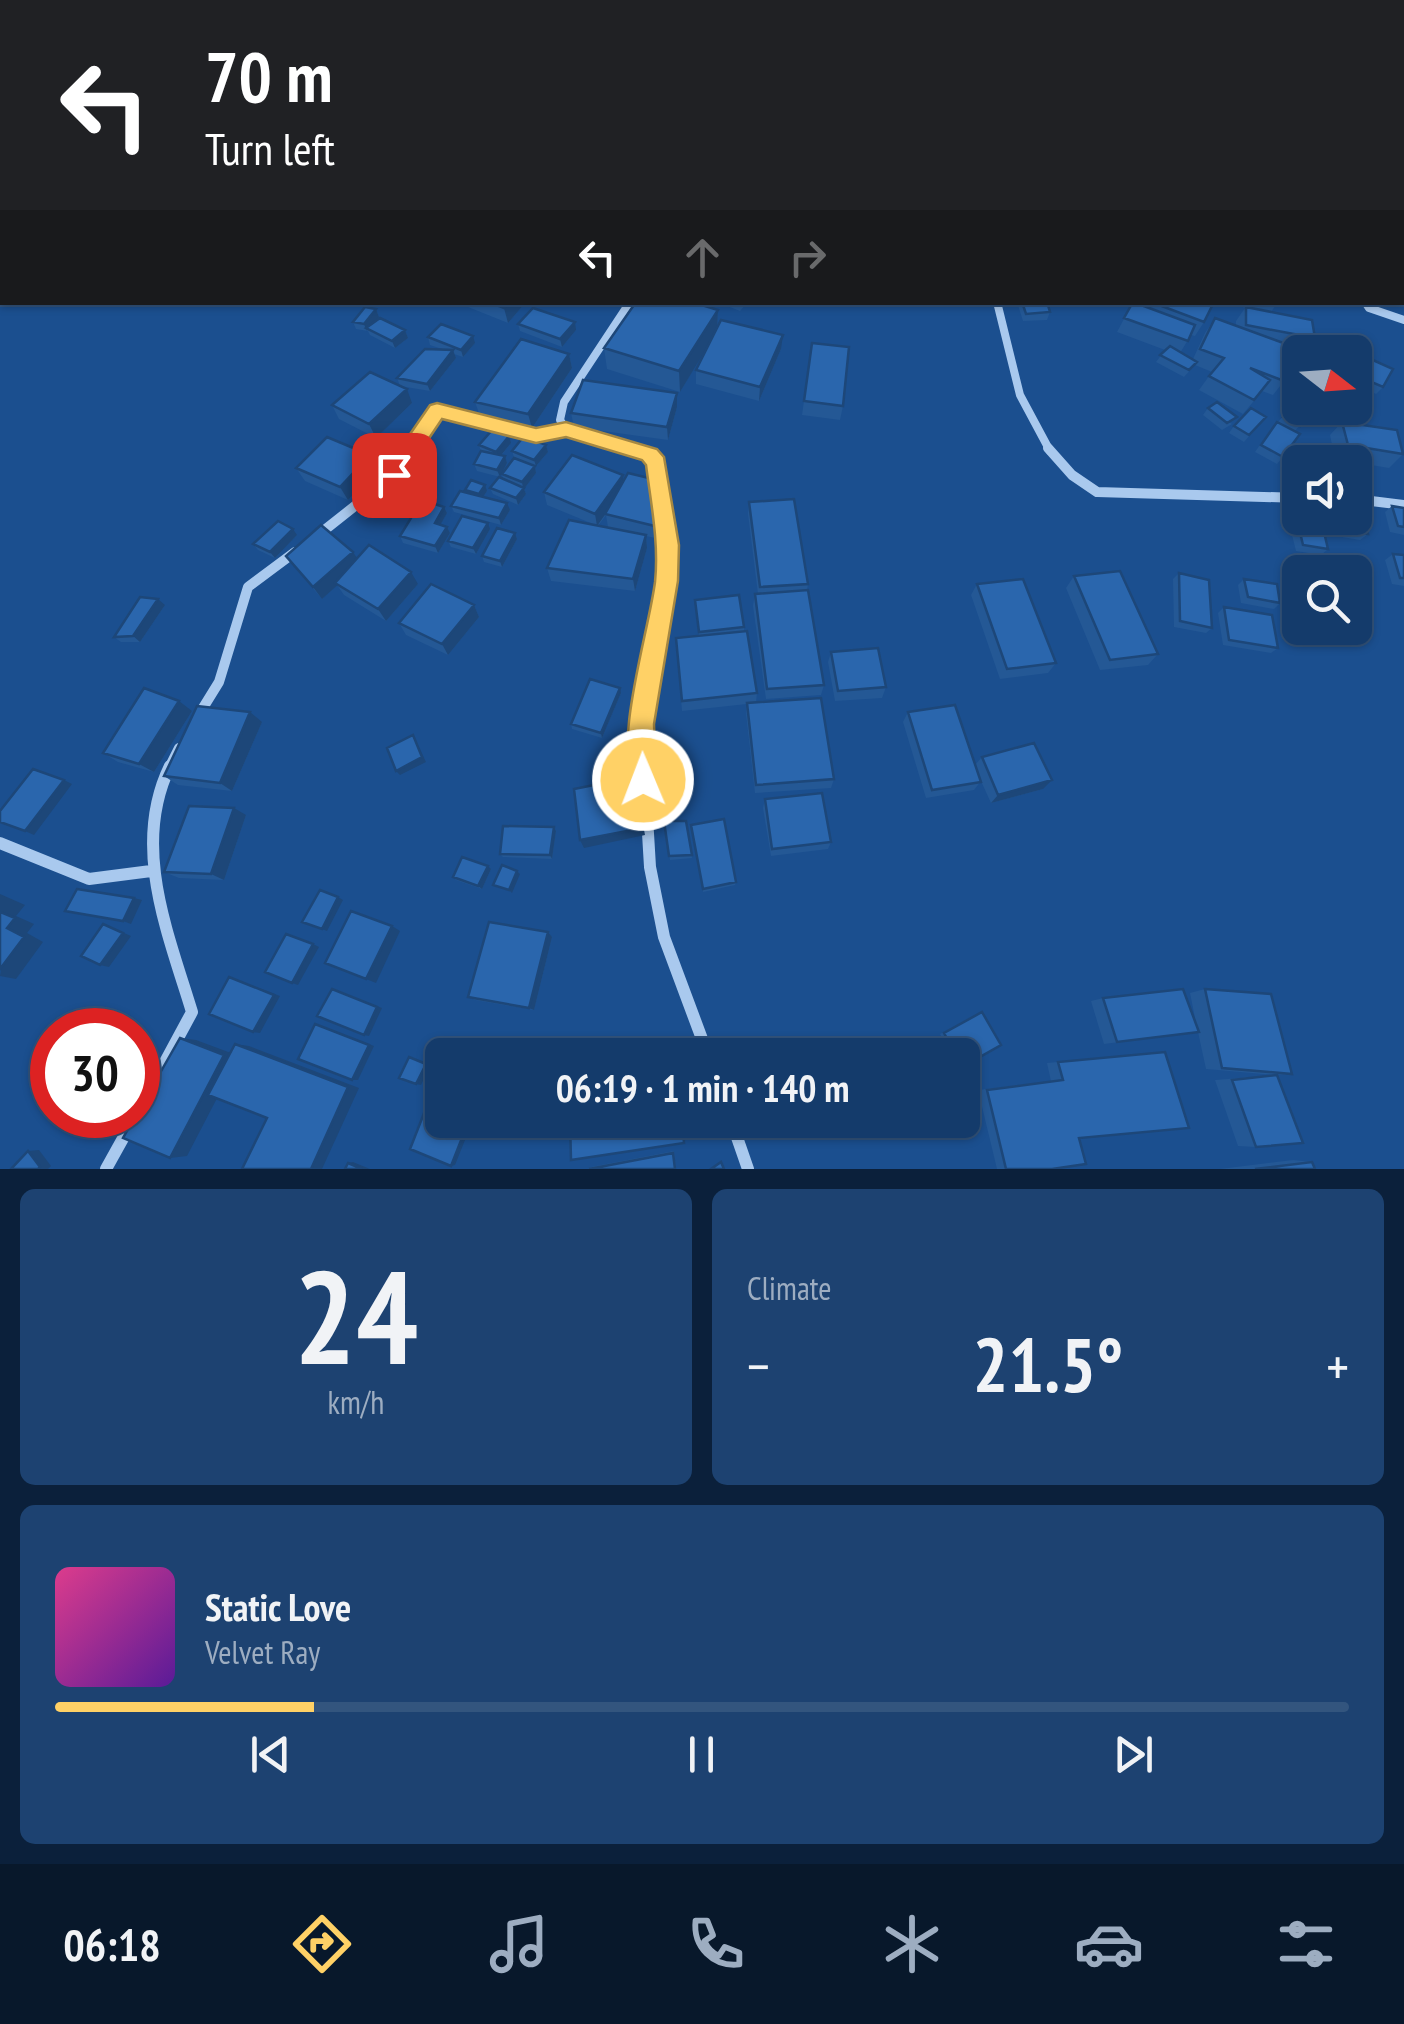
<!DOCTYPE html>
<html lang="en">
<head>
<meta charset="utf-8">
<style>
  :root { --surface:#143b6b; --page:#1d4271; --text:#f1f3f6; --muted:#9dadc1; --line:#33557e; --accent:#ffd166 }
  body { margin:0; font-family:"PT Sans Narrow",sans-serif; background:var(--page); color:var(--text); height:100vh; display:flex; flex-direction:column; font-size:38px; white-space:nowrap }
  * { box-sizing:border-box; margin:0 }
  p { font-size:32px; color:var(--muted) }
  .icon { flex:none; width:55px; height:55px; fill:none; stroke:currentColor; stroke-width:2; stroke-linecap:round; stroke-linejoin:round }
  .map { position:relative; height:1169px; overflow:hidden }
  .drawer { display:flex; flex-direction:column; gap:20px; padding:20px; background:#0b203b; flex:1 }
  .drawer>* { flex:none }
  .guide { position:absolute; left:0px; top:0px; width:1405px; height:305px; box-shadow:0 2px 8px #0004,0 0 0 2px var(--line); background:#202124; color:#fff; overflow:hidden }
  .needle { width:65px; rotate:107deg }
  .controls { position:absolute; left:1282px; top:335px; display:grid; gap:20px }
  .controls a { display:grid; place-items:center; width:90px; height:90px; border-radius:15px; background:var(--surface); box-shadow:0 2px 8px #0004,0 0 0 2px var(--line); font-size:50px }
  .speed { position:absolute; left:30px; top:1008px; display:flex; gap:20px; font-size:50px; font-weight:700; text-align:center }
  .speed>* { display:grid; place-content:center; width:130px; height:130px; border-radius:50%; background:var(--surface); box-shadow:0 2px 8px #0004,0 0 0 2px var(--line); line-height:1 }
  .speed .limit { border:15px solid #d22; background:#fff; color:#111 }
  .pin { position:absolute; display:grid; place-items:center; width:85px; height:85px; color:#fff; margin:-42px; border-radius:20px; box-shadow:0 5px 15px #0006 }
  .me { position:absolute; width:110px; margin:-55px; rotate:359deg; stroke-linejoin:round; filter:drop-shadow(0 0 8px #0008) }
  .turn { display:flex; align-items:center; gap:35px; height:210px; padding:0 40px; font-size:45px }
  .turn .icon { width:130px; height:130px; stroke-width:2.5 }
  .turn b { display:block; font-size:70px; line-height:85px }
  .lanes { display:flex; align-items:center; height:95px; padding:0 40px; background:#0003; justify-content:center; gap:50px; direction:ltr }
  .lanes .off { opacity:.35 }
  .big { font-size:75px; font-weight:700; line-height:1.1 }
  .drawer .widget { flex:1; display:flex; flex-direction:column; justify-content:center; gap:15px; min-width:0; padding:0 35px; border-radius:15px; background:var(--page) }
  .drawer .dial { align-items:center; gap:0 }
  .dial b { font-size:130px; line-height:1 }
  .song { display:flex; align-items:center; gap:30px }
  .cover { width:120px; height:120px; border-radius:15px; background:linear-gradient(135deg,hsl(330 70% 55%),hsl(270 70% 35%)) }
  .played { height:10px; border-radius:5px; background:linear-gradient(90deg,var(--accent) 20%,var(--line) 20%) }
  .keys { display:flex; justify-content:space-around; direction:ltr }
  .heat { display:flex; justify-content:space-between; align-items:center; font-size:55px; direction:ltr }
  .drawer .tiles { flex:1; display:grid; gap:20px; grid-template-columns:1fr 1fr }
  .widget:last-child { grid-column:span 2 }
  .trip { position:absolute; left:425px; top:1038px; width:555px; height:100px; border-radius:15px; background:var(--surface); box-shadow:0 2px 8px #0004,0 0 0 2px var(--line); font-weight:700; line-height:100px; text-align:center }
  .menu { display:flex; height:160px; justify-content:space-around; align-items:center; background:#08182b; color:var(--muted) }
  .menu .icon { width:70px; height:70px }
  .menu .selected { color:var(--accent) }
  .menu b { font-size:45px; color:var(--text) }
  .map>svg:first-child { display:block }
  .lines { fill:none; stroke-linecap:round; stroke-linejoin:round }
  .minor-far2 { stroke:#a9c9ee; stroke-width:8 }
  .minor-far1 { stroke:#a9c9ee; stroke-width:10 }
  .minor { stroke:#a9c9ee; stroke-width:12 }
  .wall { fill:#245895; fill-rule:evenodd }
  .shaded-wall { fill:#1d4779 }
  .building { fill:#2a66ad; stroke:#1d4779; stroke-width:2.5 }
  .route { fill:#ffd166; stroke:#a68842; stroke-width:2.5 }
</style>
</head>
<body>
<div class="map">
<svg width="1404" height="1169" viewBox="0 0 1404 1169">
  <rect width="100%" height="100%" fill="#1b4f8f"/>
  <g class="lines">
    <path class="minor-far2" d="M630,302l-66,100 -4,18 6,9 72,22
      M997,302l23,93 30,56
      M1365,302l4,6 35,12
      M410,451l27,-41 99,25 30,-6"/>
    <path class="minor-far1" d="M629,448l20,6 7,9c6,38 14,76 10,115 -5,64 -25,125 -22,190
      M1048,448l24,27 25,17 203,6
      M1355,499l49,6
      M317,536l77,-61 18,-27
      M198,716l21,-34 29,-95 47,-35
      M169,768l10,-20"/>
    <path class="minor" d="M644,766l6,101 14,70 44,118
      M0,843l89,36 62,-8
      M138,1112l54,-100c-24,-79 -61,-166 -22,-246
      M731,1120l17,49
      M106,1169l30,-54"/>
  </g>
  <path class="wall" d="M735,0h39l-1,2z
    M976,0h21l-1,2 -21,-1z
    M1012,0h13v2h-14z
    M467,302h59l-18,21 -40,-16z
    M717,302h31l-8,9z
    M1017,302h30l3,10 -3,8 -24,1z
    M1133,302l7,2 1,-2h60l3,20 -9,14 -4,-1 -11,18 13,6 12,-26 10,-15 21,8v-5l9,-13 -14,-6h47l-7,10 44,26 -12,14 -7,-1 -12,30 -11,14 -11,-4 -19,23 -44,-24 13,-18 -17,-7 -11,12 -28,-15 9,-12 -48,-18z
    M376,309l3,8 -4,5 30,8 3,8 -13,10 -25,-13 -2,-4 -12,-2 -3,-7z
    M718,310l-1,18 64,21 -22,52 -63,-17v-14l12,-25 -28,47 -73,-23 -3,-21z
    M518,324l58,6 -14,17 -42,-16z
    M428,337l47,6 -12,14 -9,-3 2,4 -26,33 -30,-5 -3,-8 48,-28 -15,-5z
    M812,343l31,63 -3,14 -38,-5z
    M1355,352l28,35 -7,7 -21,-9z
    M569,354l3,14 -40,60 -52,-12 -5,-14z
    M412,403l-36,35 -37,-19 -7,-14z
    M1296,403l16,8 -17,20 -12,26 -6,7 -22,-12 16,-23z
    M677,407l-9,33 -94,-13 -3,-14z
    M1208,408l24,16 -10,6 -19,-15z
    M1266,417l-22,25 -15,-9 5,-7z
    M1342,422l61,32 -14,14 -54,-9 -5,-24z
    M511,443l-10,13h4l2,7 -7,14 -23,-6 -3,-7 7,-12 -2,-7z
    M546,445l2,7 -12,14 -22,-9 -2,-6z
    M535,466l1,7 -12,16 2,5 -8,11 -25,-11 -3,-6 13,-9 -1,-5z
    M296,468l81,1 -29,31 -43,-19z
    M653,479l7,60 -14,-3 1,12 -12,43 -84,-10 -4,-13 46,-44 -46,-19 -3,-13zM606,515l2,12 20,5 -30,-6z
    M465,490l22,1 -4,6 27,13 -9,15 -47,-13 -3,-6 15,-13z
    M749,502l59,82 -1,6 17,95 -3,10 -55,4 -13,-93 2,-12h3l-10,-80z
    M1392,506l12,2v27l-14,-3 -5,-20z
    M444,507l3,6 -7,12 7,2 3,6 -12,20 -35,-10 -3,-7z
    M1336,518h4l28,16 -8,6 -24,-4 -4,-15z
    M1299,528l29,21 -7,6 -25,-4 -4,-16z
    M490,529l-14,25 -25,-7 -3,-6z
    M515,533l2,6 -15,28 -18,-5 -2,-6z
    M297,535l-22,23 -17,-8 -5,-6z
    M1393,554l11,1v31l-12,-2 -7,-24z
    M286,556l71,3 61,25 -32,37 -42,-26 -7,-10 -15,14z
    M1179,573l33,55 -6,5 -32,-6 -1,-48z
    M1074,576l84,78 -10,11 -48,5 -34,-82z
    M1244,579l36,24 -6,6 -33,-6 -3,-18z
    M977,584l79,79 -8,10 -48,6 -29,-84z
    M165,605l-25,37h-19l-7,-5z
    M474,605l5,12 -31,38 -42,-20 -7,-12z
    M695,606l49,21v5l13,61 -1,9 78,77 -3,9 -76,5 -9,-80 1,-9 -65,7 -6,-73 23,-2z
    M1224,607l54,41 -7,5 -48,-8 -5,-32z
    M831,652l55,35 -4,11 -47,3 -7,-39z
    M621,693l-19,45 -30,-9 -1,-5z
    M192,711l-38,61 -36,-10 -15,-9z
    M908,712l67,53 7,-8 61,32 -52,14 -10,-22 -7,9 -48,8 -23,-76z
    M262,722l-30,69 -54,-6 -14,-9z
    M765,799l66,43 -3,7 -57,7 -8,-48z
    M246,815l-22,65 -45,-2 -15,-6z
    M664,821h22l6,37 -22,2z
    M691,825l45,57 -1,3 -32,7z
    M554,827l2,4 -4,28 -49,-2 -3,-3z
    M491,869l-9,20 -26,-9 -3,-3z
    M548,932l4,5 -18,73 -59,-10 -7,-3z
    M1205,989l87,85 -18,1 -68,-6 -8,-37 -94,12 -13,-43 12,-3 94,30 -7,-35z
    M982,1012l-20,43h-11l-11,-21z
    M1165,1052l-86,86 -27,31h-55l-19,-79 73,-9 -4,-18z
    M1277,1075l-21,72 -18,-1 -23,-66z
    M674,1151l2,18h-88l3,-2z
    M1293,1160l19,2 3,7h-95z"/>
  <path class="shaded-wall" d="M2,246v16l-2,3v-15z
    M510,302h16l-18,21 -4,-15z
    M376,309l3,8 -10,12 -3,-1 1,4 -3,-8z
    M718,310l-1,21 -37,61 -1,-21z
    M575,322l1,8 -14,17 -2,-8z
    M405,330l3,8 -13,10 -3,-7z
    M783,335l-2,14 -22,52 1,-14z
    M473,336l2,7 -12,14 -2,-7z
    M453,350l3,8 -26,33 -3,-7z
    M569,354l3,14 -40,60 -4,-14z
    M407,389l5,14 -36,35 -7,-14z
    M677,393v14l-9,33 -1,-13z
    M509,436l2,7 -13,16 -2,-7z
    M546,445l2,7 -12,14 -2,-6z
    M370,455l7,14 -29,31 -8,-13z
    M505,456l2,7 -7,14 -3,-7z
    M535,466l1,7 -12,16 2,5 -8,11 -2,-7 7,-10 -1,-6z
    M623,475l1,13 -27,38 -2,-12z
    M485,485l2,6 -6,9 -2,-6z
    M507,503l3,7 -9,15 -2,-7z
    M444,507l3,6 -9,16 -3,-6z
    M488,523l2,6 -14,25 -3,-6z
    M447,527l3,6 -12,20 -3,-7z
    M293,529l4,6 -22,23 -5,-6z
    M515,533l2,6 -15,28 -2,-6z
    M646,535l1,13 -12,43 -2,-12z
    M353,552l8,12 -39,35 -9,-12z
    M411,572l7,12 -32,37 -8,-12z
    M158,599l7,6 -25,37 -7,-6z
    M474,605l5,12 -31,38 -6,-11z
    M620,688l1,5 -19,45 -1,-5z
    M179,701l13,10 -38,61 -15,-8z
    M250,712l12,10 -30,69 -12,-8z
    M413,735l13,27 -26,13 -4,-4z
    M634,777l11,58 -61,13 -4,-8z
    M64,780l8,4 -38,51 -9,-4z
    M1052,780l-9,9 -52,14 7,-8z
    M234,808l12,7 -22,65 -13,-6z
    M554,827l2,4 -4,28 -2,-4z
    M488,866l3,3 -9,20 -4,-3z
    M517,871l3,3 -8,19 -3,-3z
    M0,894l25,11 -9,11 18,8 -7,9 16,9 -27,37 -16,-3 7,-48 -7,-16z
    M338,897l5,3 -16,31 -5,-2z
    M134,898l8,2 -11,24 -8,-3z
    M103,924l28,12 -22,31 -9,-2z
    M392,926l8,5 -24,52 -10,-4z
    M548,932l4,5 -18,73 -5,-2z
    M313,944l6,3 -21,38 -6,-2z
    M229,977l51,19 -20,37 -7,-1z
    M332,989l50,19 -13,28 -5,-1z
    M315,1024l59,22 -16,34h-6z
    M180,1038l16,2 43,16 -52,100 -17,2z
    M235,1044l14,2 110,42 -37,81h-11z
    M409,1057l21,8 -9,20 -5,-1z
    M469,1120h4l-18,45 -4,1z
    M39,1150l12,16 -3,3h-10l-10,-18z
    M353,1162l17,7h-8l-14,-6z"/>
  <path class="building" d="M246,0h15l-4,2h-14z
    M866,0h17v2h-18z
    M915,0h17l18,2h-35z
    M1341,0h39v2h-40z
    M489,302h21l-6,6z
    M636,302h56l26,8 -39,61 -75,-23z
    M1022,302h25l3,10 -24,2z
    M1133,302l62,23 -7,16 -64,-23z
    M1151,302h50l11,4 -8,16z
    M365,307l11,2 -12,15 -11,-2z
    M1246,307l66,13 3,18 -69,-13z
    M533,308l42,14 -15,17 -42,-15z
    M380,318l25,12 -13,11 -26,-13z
    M1215,318l82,30 -13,33 -34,-13 20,12 -16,20 -45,-24 15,-18 -24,-9z
    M721,320l62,15 -23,52 -64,-17z
    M441,324l32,12 -12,14 -33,-13z
    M521,339l48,15 -41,60 -53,-12z
    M812,343l37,4 -6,59 -39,-5z
    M1170,346l27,16 -8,8 -29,-15z
    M425,349l28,1 -26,34 -30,-6z
    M1355,352l38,17 -10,18 -28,-12z
    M370,372l37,17 -38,35 -37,-19z
    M583,380l94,13 -10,34 -96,-14z
    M1217,402l20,15 -10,6 -19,-15z
    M1296,403l4,2v3h5l7,3 -12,15 -17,-9z
    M1251,408l15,9 -17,18 -15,-9z
    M1277,422l23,12 -17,23 -22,-12z
    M1342,422l55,8 6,24 -55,-9z
    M493,429l16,7 -13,16 -17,-7z
    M524,436l22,9 -12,15 -22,-9z
    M327,437l43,18 -30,32 -44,-19z
    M481,451l24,5 -8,14 -23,-6z
    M572,455l51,20 -28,39 -51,-22z
    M514,458l21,8 -13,16 -20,-8z
    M628,473l25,6 6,48 -54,-13z
    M499,477l25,11 -8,10 -26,-10z
    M471,480l14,5 -6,9 -14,-4z
    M460,491l47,12 -8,15 -48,-12z
    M794,499l14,85 -48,3 -11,-85z
    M422,500l22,7 -9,16 12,4 -12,19 -35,-10z
    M1392,506l12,2v19l-6,-1z
    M462,516l26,7 -15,25 -25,-7z
    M1355,516l9,2 4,16 -25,-4 -3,-12z
    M569,520l77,15 -13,44 -86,-11z
    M278,521l15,8 -23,23 -17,-8z
    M321,525l32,27 -40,35 -27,-31z
    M497,528l18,5 -15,28 -18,-5z
    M1299,528l25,4 4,17 -25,-4z
    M369,545l42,27 -33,37 -43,-26z
    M1393,554l11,1v23h-4z
    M1120,571l38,83 -48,6 -36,-84z
    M1179,573l30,7 3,48 -32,-7z
    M1023,579l33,84 -49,6 -30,-85z
    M1244,579l33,5 3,19 -32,-6z
    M431,584l43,21 -32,39 -43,-21z
    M808,590l16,95 -57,4 -12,-95z
    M739,595l5,32 -45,5 -4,-32z
    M140,597l18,2 -25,37 -19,1z
    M1224,607l48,8 6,33 -49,-8z
    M747,631l10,62 -75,8 -6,-63z
    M878,648l8,39 -48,4 -7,-39z
    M590,679l30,9 -19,45 -30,-9z
    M144,688l35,13 -40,63 -36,-11z
    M821,698l13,81 -78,6 -9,-82z
    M955,705l26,77 -49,8 -24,-78z
    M197,706l53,6 -30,71 -56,-7z
    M413,735l9,22 -26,14 -9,-23z
    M1034,743l18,37 -54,15 -16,-38z
    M33,769l31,11 -39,51 -25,-9v-11z
    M634,777l9,51 -63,12 -6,-51z
    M822,793l9,49 -59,7 -7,-50z
    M189,806l45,2 -23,66 -47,-2z
    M724,819l12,63 -33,7 -12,-64z
    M664,821h22l6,34 -23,1z
    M503,826l51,1 -4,28 -50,-1z
    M462,857l26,9 -10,20 -25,-9z
    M502,865l15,6 -8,19 -16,-5z
    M77,889l57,9 -11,23 -58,-10z
    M320,890l18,7 -16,32 -20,-7z
    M351,911l41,15 -26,53 -41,-16z
    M0,912l15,6 -8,10 17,9 -24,32z
    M489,922l59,10 -19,76 -61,-11z
    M103,924l20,9 -23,32 -19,-9z
    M286,934l27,10 -21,39 -27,-11z
    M229,977l45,18 -21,37 -44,-18z
    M332,989l45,18 -13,28 -47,-19z
    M1183,989l16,43 -82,10 -14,-44z
    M1205,989l66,5 21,80 -70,-6z
    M982,1012l19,33 -39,22v-12h-6l-12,-22z
    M315,1024l54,21 -17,35 -54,-21z
    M180,1038l44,17 -54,103 -47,-20z
    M235,1044l113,43 -37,82h-69l25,-51 -59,-23z
    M603,1044l80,1 -1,10h-80z
    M1165,1052l24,76 -110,10 7,26 -34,5h-46l-19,-79 76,-10 -5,-18z
    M409,1057l17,7 -10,20 -17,-6z
    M1277,1075l26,68 -47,4 -24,-67z
    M428,1103l14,6v11h27l-18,46 -41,-17z
    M570,1120h112l2,23 -113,17z
    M28,1151l12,16 -2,2h-27z
    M673,1153l2,16h-86z
    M721,1162l3,7h-13z
    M1312,1162l3,7h-60z
    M348,1163l14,6h-17z"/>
  <path class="route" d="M437,403l99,25 30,-6 91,27 7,8 15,88 -1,36 -24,143 2,56 -4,9 -9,4 -9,-4c-21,-48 14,-154 21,-207 4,-39 -4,-78 -9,-117l-4,-5 -76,-23 -30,6 -94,-24 -41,61h-15l-3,-5 3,-6 44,-64z"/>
</svg>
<div class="controls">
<a><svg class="needle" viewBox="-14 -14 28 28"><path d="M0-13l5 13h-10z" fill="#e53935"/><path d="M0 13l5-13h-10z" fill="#9dadc1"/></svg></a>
<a><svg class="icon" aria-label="sound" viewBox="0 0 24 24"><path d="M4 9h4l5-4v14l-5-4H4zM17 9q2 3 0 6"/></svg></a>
<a><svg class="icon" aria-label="search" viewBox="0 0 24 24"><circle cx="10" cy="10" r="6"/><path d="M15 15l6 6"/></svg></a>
</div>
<div class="speed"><div class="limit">30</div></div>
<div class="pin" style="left:394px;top:475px;background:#d93025"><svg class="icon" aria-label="arrive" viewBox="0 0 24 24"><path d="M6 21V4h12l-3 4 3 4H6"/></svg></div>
<svg class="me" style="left:643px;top:780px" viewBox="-20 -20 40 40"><circle r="17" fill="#ffd166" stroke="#fff" stroke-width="3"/><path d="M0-11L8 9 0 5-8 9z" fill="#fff"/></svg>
<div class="trip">06:19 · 1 min · 140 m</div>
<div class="guide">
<div class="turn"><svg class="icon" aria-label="left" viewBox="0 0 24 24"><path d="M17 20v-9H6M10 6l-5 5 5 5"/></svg><div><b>70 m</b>Turn left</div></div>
<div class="lanes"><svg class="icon" aria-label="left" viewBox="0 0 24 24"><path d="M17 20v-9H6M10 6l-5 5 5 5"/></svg><svg class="icon off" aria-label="ahead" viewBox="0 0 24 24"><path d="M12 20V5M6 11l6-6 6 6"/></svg><svg class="icon off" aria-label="right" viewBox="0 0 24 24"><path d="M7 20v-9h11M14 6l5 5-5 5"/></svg></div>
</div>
</div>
<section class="drawer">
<div class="tiles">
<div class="widget dial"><b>24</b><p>km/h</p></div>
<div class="widget"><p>Climate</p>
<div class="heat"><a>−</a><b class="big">21.5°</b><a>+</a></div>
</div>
<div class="widget">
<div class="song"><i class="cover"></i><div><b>Static Love</b><p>Velvet Ray</p></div></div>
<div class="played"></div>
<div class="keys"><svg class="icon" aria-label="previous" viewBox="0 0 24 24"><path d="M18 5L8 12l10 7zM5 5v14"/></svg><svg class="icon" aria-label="pause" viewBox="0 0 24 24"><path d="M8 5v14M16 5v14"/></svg><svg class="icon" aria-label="next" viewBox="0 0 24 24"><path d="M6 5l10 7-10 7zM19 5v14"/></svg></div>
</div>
</div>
</section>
<nav class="menu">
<b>06:18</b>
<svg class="icon selected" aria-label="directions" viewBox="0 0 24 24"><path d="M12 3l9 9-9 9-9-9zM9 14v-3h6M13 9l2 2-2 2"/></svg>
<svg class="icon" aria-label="music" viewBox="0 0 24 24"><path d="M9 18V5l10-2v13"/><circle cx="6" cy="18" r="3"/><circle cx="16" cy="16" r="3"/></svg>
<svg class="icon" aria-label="phone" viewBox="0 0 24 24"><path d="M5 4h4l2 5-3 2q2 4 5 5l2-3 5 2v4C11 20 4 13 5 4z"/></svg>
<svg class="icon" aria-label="climate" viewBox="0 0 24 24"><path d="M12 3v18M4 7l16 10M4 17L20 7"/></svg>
<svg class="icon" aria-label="car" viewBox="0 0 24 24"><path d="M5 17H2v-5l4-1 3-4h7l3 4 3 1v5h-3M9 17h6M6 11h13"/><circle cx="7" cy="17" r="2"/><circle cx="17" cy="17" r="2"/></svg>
<svg class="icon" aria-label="filters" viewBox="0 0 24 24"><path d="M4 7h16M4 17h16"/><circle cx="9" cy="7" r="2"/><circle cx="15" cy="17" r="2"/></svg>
</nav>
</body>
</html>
